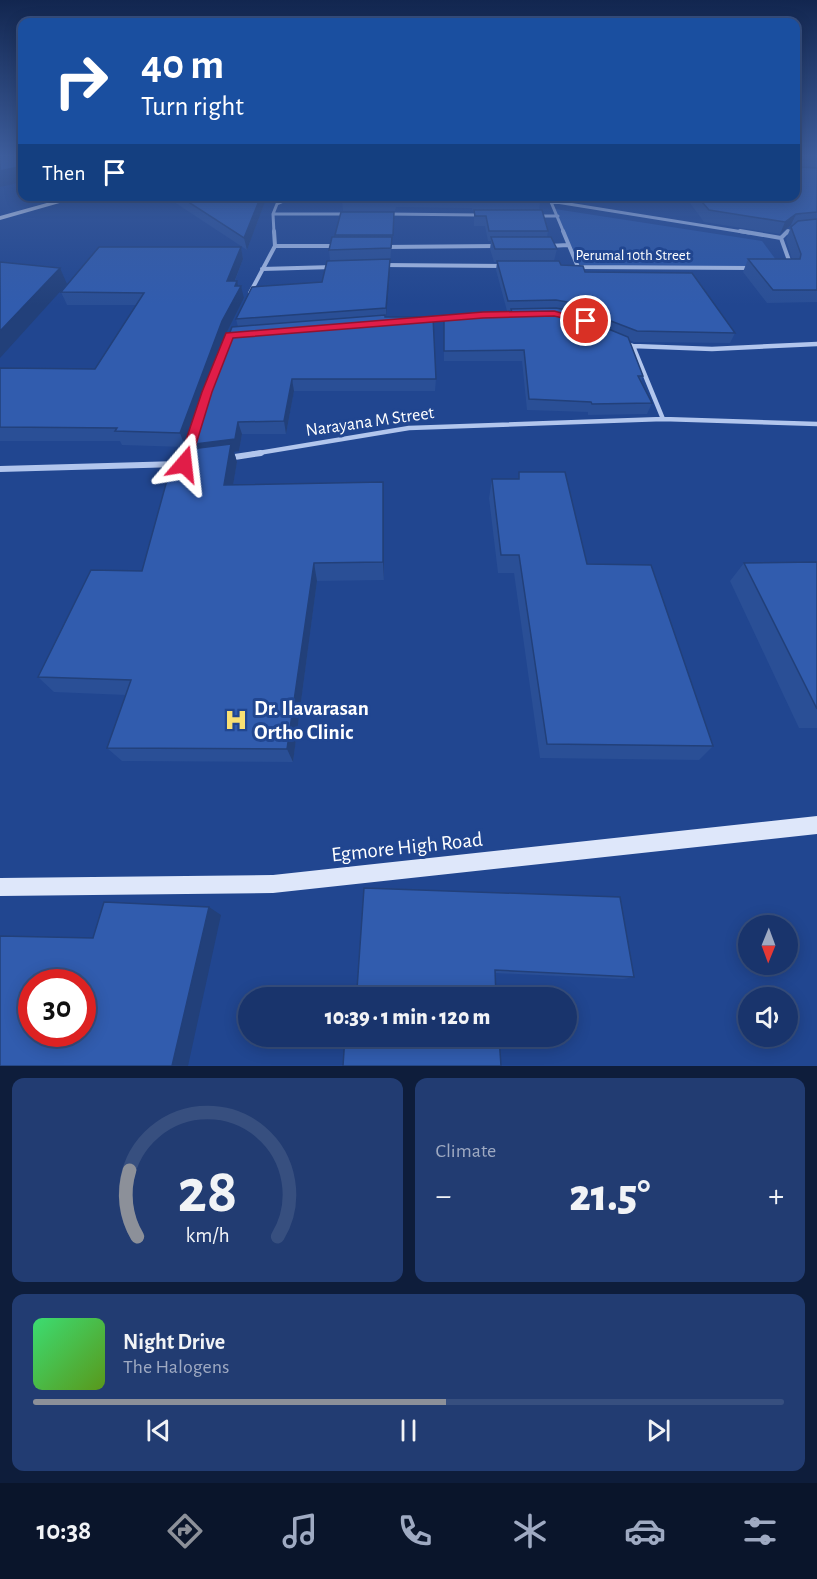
<!DOCTYPE html>
<html lang="en">
<head>
<meta charset="utf-8">
<style>
  :root { --surface:#19346c; --page:#223c72; --text:#f1f3f6; --muted:#9faac2; --line:#374f7f; --accent:#8c9099 }
  body { margin:0; font-family:"Alegreya Sans",sans-serif; background:var(--page); color:var(--text); height:100vh; display:flex; flex-direction:column; font-size:22px; white-space:nowrap }
  * { box-sizing:border-box; margin:0 }
  p { font-size:20px; color:var(--muted) }
  .icon { flex:none; width:33px; height:33px; fill:none; stroke:currentColor; stroke-width:2; stroke-linecap:round; stroke-linejoin:round }
  .map { position:relative; height:1066px; overflow:hidden }
  .side { display:flex; flex-direction:column; gap:12px; padding:12px; background:#0e1d3b; flex:1 }
  .side>* { flex:none }
  .hud { position:absolute; left:18px; top:18px; width:782px; height:183px; border-radius:12px; box-shadow:0 3px 15px #0003,0 0 0 2px var(--line); background:#1a4fa0; color:#fff; overflow:hidden }
  .needle { width:39px; rotate:181deg }
  .controls { position:absolute; left:738px; top:915px; display:grid; gap:12px }
  .controls a { display:grid; place-items:center; width:60px; height:60px; border-radius:50%; background:var(--surface); box-shadow:0 3px 15px #0003,0 0 0 2px var(--line); font-size:30px }
  .speed { position:absolute; left:18px; top:969px; display:flex; gap:12px; font-size:30px; font-weight:700; text-align:center }
  .speed>* { display:grid; place-content:center; width:78px; height:78px; border-radius:50%; background:var(--surface); box-shadow:0 3px 15px #0003,0 0 0 2px var(--line); line-height:1 }
  .speed .limit { border:9px solid #d22; background:#fff; color:#111 }
  .pin { position:absolute; display:grid; place-items:center; width:51px; height:51px; color:#fff; margin:-26px; border:3px solid #fff; border-radius:50%; box-shadow:0 2px 6px #0007 }
  .me { position:absolute; width:66px; margin:-33px; rotate:17deg; stroke-linejoin:round; filter:drop-shadow(0 0 4px #0008) }
  .turn { display:flex; align-items:center; gap:21px; height:126px; padding:0 24px; font-size:27px }
  .turn .icon { width:78px; height:78px; stroke-width:2.5 }
  .turn b { display:block; font-size:42px; line-height:51px }
  .then { display:flex; align-items:center; height:57px; padding:0 24px; background:#0003; gap:12px; font-size:22px }
  .big { font-size:45px; font-weight:800; line-height:1.1 }
  .side .widget { flex:1; display:flex; flex-direction:column; justify-content:center; gap:9px; min-width:0; padding:0 21px; border-radius:12px; background:var(--page) }
  .side .dial { align-items:center; gap:0 }
  .dial svg { height:156px; overflow:visible; fill:none; stroke:var(--line); stroke-width:7; stroke-linecap:round; text-anchor:middle }
  .dial text { fill:var(--text); stroke:none }
  .song { display:flex; align-items:center; gap:18px }
  .cover { width:72px; height:72px; border-radius:9px; background:linear-gradient(135deg,hsl(140 70% 55%),hsl(90 70% 35%)) }
  .played { height:6px; border-radius:3px; background:linear-gradient(90deg,var(--accent) 55%,var(--line) 55%) }
  .keys { display:flex; justify-content:space-around; direction:ltr }
  .heat { display:flex; justify-content:space-between; align-items:center; font-size:33px; direction:ltr }
  .side .tiles { flex:1; display:grid; gap:12px; grid-template-columns:1fr 1fr }
  .widget:last-child { grid-column:span 2 }
  .trip { position:absolute; left:238px; top:987px; width:339px; height:60px; border-radius:30px; background:var(--surface); box-shadow:0 3px 15px #0003,0 0 0 2px var(--line); font-weight:800; line-height:60px; text-align:center }
  .dock { display:flex; height:96px; justify-content:space-around; align-items:center; background:#0a152b; color:var(--muted) }
  .dock .icon { width:42px; height:42px }
  .dock .current { color:var(--accent) }
  .dock b { font-size:27px; color:var(--text) }
  .map>svg:first-child { display:block }
  .green { fill:#2b57a9 }
  .lines { fill:none; stroke-linecap:round; stroke-linejoin:round }
  .street-far3 { stroke:#b2c6ed; stroke-width:3 }
  .street-far2 { stroke:#b2c6ed; stroke-width:4 }
  .street-far1 { stroke:#b2c6ed; stroke-width:4.5 }
  .street { stroke:#b2c6ed; stroke-width:6 }
  .secondary { fill:#dee7fa; fill-rule:evenodd }
  .wall { fill:#2a4f96 }
  .shaded-wall { fill:#22407a }
  .building { fill:#315cae; stroke:#22407a; stroke-width:1.5; fill-rule:evenodd }
  .route { fill:#e11d48; stroke:#92132f; stroke-width:1.5 }
  .labels { text-anchor:middle; dominant-baseline:central; stroke-width:6; stroke-linejoin:round; paint-order:stroke }
  .far-street-label { font-size:15px; fill:#fff; stroke:#214690 }
  .street-label { font-size:18px; fill:#fff; stroke:#214690 }
  .near-poi-label { font-size:21px; font-weight:bold; fill:#fff; stroke:#214690; text-anchor:start }
  .near-street-label { font-size:21px; fill:#fff; stroke:#214690 }
</style>
</head>
<body>
<div class="map">
<svg width="817" height="1066" viewBox="0 0 817 1066">
  <rect width="100%" height="100%" fill="#214690"/>
  <path class="green" d="M555,209l207,32 20,27 -202,-3z"/>
  <g class="lines">
    <path class="street-far3" d="M519,196l230,37
      M551,202l13,31
      M273,214h74
      M387,214l92,1
      M537,216h21
      M274,233l-1,-19 4,-10 9,-4 32,-4
      M787,233l9,-5"/>
    <path class="street-far2" d="M274,231l1,15
      M563,231l15,36
      M740,231l41,7 7,-7
      M781,238l10,28
      M275,246h62
      M549,246l19,-1
      M384,247l112,-1
      M383,265l121,1
      M578,267l172,1
      M262,269l71,-2
      M250,293l25,-47
      M426,320l91,-6"/>
    <path class="street-far1" d="M625,343l8,3 30,73
      M633,346l79,3 105,-5
      M203,406l17,-46
      M252,454l157,-26 254,-9 154,5"/>
    <path class="street" d="M228,458l33,-5
      M0,469l179,-5"/>
    <path class="secondary" d="M72,196h12l-84,24v-4z
      M817,816v18l-544,59 -273,3v-18l273,-3z"/>
  </g>
  <path class="wall" d="M795,156h22v146l-50,1 -24,-31 5,-13h44l-6,-20 5,-12 3,-2h-3l-11,9 -76,-12 -19,-26h110z
    M165,196h110l-9,3 -19,51z
    M343,196h196l1,5 -1,9 9,21 -1,6 10,12 -3,12 7,4 24,7 150,61 -5,10 -96,-1 -5,-2 14,36 -2,6 11,21 -5,11 -59,1v-3l-61,-2 -5,-49h-78v-43l66,-2v-6l-3,1 -11,-41 1,-8h-3l-4,-13 1,-8h-3l-3,-15h-11v-14h-1l-1,-4 -76,-1 -1,4h-52l-1,-12z
    M590,196h44l-3,7z
    M394,212l-8,105 50,62 -1,12h-141l-8,43h-44l-3,17 -5,1 3,10 -4,23 150,-3 1,98 -67,1 -24,181 -171,-1 -15,-13 19,-53 -72,-3 -16,-15 104,-106 47,-122 -2,-4 51,-118 -2,-8 86,-37 8,-21 -1,-11 6,-13v-2z
    M241,247l2,12 -8,22 9,17 -18,36 -41,113 -63,-2 -2,-4h-120v-73l95,1 41,-64h-69l-6,-13z
    M519,472l68,92 126,182 -14,14 -159,-2 -26,-185h-16l-9,-75 3,-19h26z
    M817,562v166h-18l-69,-147 14,-18z
    M364,888l270,89 -11,2 -128,-6 -138,16z"/>
  <path class="shaded-wall" d="M22,166v16l-22,5v-16z
    M261,196h14l-9,3 -19,51 -3,-12z
    M796,214l-5,11 -11,9 5,-12z
    M241,247l2,12 -13,34 -3,-12z
    M390,259v10l-4,49v-10z
    M60,268l7,16 -67,74v-27z
    M237,281l2,9 2,-4 3,12 -18,36 -41,113 -5,-14z
    M292,379l2,12 -8,43 -2,-13z
    M238,422l4,12 -3,17 -5,1 3,10 -7,41 -38,-45 -5,-13z
    M383,482l1,18v80l-1,-18z
    M314,563l3,18 -24,181 -6,-13z
    M209,907l12,8 -33,151h-16z"/>
  <path class="building" d="M0,156h22v10l-22,5z
    M795,156h22v5l-17,-1 -4,4 4,3 17,1v44l-21,2 -11,8 -76,-12 -12,-14h98z
    M179,196h82l-17,42z
    M343,196h52v4l-53,-1z
    M473,196h66l1,5 -66,-1z
    M474,210h68l6,21h-59l-3,-15h-11z
    M341,212h53l-1,23h-58z
    M817,219v71h-44l-25,-31h52l1,-5 -10,-27 7,-6z
    M332,237h60l-1,11 -62,2z
    M491,237h60l6,12h-62z
    M99,247h142l-14,34h10l-2,5h6l-19,35 -42,112 -65,-2 2,-3 -117,-1v-59l95,1 49,-76 -83,-1z
    M390,259l-4,49 -150,11 16,-32 70,-5 5,-21z
    M497,261h62l2,4 22,1 2,6 107,1 43,60 -98,-2 -26,-10 -22,-15 -33,-6 -48,1z
    M0,262l60,6 -60,63z
    M556,308l31,6 19,14 22,9 15,39h-5l14,27 -60,1 -1,-2 -62,-3 -5,-49 -80,1v-33l69,-2 -2,-7z
    M385,315v2h48l3,62h-144l-8,42 -46,1 -3,17 -48,6 45,-118z
    M231,444l-7,41 159,-3v80l-69,1 -27,186 -180,-1 24,-68 -93,-3 53,-107 51,1 33,-120z
    M519,472h46l22,92 64,1 62,181 -166,-2 -28,-189h-18l-9,-76h27z
    M817,562v147l-73,-146z
    M364,888l256,9 14,80 -139,-7 1,28h-148l1,-9h8z
    M104,902l105,5 -37,159h-172v-130l93,2zM32,982h50v52h-50z
    M345,1036h154l2,30h-158z"/>
  <linearGradient id="sky" x2="0" y2="1"><stop stop-color="#12264f"/><stop offset="0.51" stop-color="#3d5d9c"/><stop offset="1" stop-color="#3d5d9c" stop-opacity="0"/></linearGradient>
  <rect width="817" height="305" fill="url(#sky)"/>
  <path class="route" d="M554,311l37,10 -5,2 -32,-7 -71,2 -250,20 -21,54 -22,72 -6,4 -6,-4 24,-72 24,-59 257,-21z"/>
  <defs>
    <g id="hospital-bare" transform="scale(1.8)"><path d="M-5-5h3v3.5h4V-5h3V5h-3V1.5h-4V5h-3Z" fill="#f9e073" stroke="#214690" stroke-width="2.5" paint-order="stroke"/></g>
  </defs>
  <g fill-rule="evenodd">
    <use href="#hospital-bare" x="236" y="720"/>
  </g>
  <g class="labels">
    <g class="far-street-label">
      <text x="633" y="255">Perumal 10th Street</text>
    </g>
    <g class="street-label">
      <text transform="translate(370 422) rotate(-8)">Narayana M Street</text>
    </g>
    <g class="near-poi-label">
      <text x="254" y="708">Dr. Ilavarasan<tspan x="254" dy="24">Ortho Clinic</tspan></text>
    </g>
    <g class="near-street-label">
      <text transform="translate(407 847) rotate(-6)">Egmore High Road</text>
    </g>
  </g>
</svg>
<div class="controls">
<a><svg class="needle" viewBox="-14 -14 28 28"><path d="M0-13l5 13h-10z" fill="#e53935"/><path d="M0 13l5-13h-10z" fill="#9faac2"/></svg></a>
<a><svg class="icon" aria-label="sound" viewBox="0 0 24 24"><path d="M4 9h4l5-4v14l-5-4H4zM17 9q2 3 0 6"/></svg></a>
</div>
<div class="speed"><div class="limit">30</div></div>
<div class="pin" style="left:586px;top:321px;background:#d93025"><svg class="icon" aria-label="arrive" viewBox="0 0 24 24"><path d="M6 21V4h12l-3 4 3 4H6"/></svg></div>
<svg class="me" style="left:184px;top:464px" viewBox="-20 -20 40 40"><path d="M0-17L14 15 0 8-14 15z" fill="#e11d48" stroke="#fff" stroke-width="4"/></svg>
<div class="trip">10:39 · 1 min · 120 m</div>
<div class="hud">
<div class="turn"><svg class="icon" aria-label="right" viewBox="0 0 24 24"><path d="M7 20v-9h11M14 6l5 5-5 5"/></svg><div><b>40 m</b>Turn right</div></div>
<div class="then">Then<svg class="icon" aria-label="arrive" viewBox="0 0 24 24"><path d="M6 21V4h12l-3 4 3 4H6"/></svg></div>
</div>
</div>
<section class="side">
<div class="tiles">
<div class="widget dial"><svg viewBox="0 0 100 80">
<path d="M14 69A42 42 0 1 1 86 69"/>
<path d="M14 69A42 42 0 0 1 10 35" stroke="#8c9099"/>
<text x="50" y="56" font-size="32" font-weight="700">28</text>
<text x="50" y="72" font-size="11">km/h</text>
</svg></div>
<div class="widget"><p>Climate</p>
<div class="heat"><a>−</a><b class="big">21.5°</b><a>+</a></div>
</div>
<div class="widget">
<div class="song"><i class="cover"></i><div><b>Night Drive</b><p>The Halogens</p></div></div>
<div class="played"></div>
<div class="keys"><svg class="icon" aria-label="previous" viewBox="0 0 24 24"><path d="M18 5L8 12l10 7zM5 5v14"/></svg><svg class="icon" aria-label="pause" viewBox="0 0 24 24"><path d="M8 5v14M16 5v14"/></svg><svg class="icon" aria-label="next" viewBox="0 0 24 24"><path d="M6 5l10 7-10 7zM19 5v14"/></svg></div>
</div>
</div>
</section>
<nav class="dock">
<b>10:38</b>
<svg class="icon current" aria-label="directions" viewBox="0 0 24 24"><path d="M12 3l9 9-9 9-9-9zM9 14v-3h6M13 9l2 2-2 2"/></svg>
<svg class="icon" aria-label="music" viewBox="0 0 24 24"><path d="M9 18V5l10-2v13"/><circle cx="6" cy="18" r="3"/><circle cx="16" cy="16" r="3"/></svg>
<svg class="icon" aria-label="phone" viewBox="0 0 24 24"><path d="M5 4h4l2 5-3 2q2 4 5 5l2-3 5 2v4C11 20 4 13 5 4z"/></svg>
<svg class="icon" aria-label="climate" viewBox="0 0 24 24"><path d="M12 3v18M4 7l16 10M4 17L20 7"/></svg>
<svg class="icon" aria-label="car" viewBox="0 0 24 24"><path d="M5 17H2v-5l4-1 3-4h7l3 4 3 1v5h-3M9 17h6M6 11h13"/><circle cx="7" cy="17" r="2"/><circle cx="17" cy="17" r="2"/></svg>
<svg class="icon" aria-label="filters" viewBox="0 0 24 24"><path d="M4 7h16M4 17h16"/><circle cx="9" cy="7" r="2"/><circle cx="15" cy="17" r="2"/></svg>
</nav>
</body>
</html>
